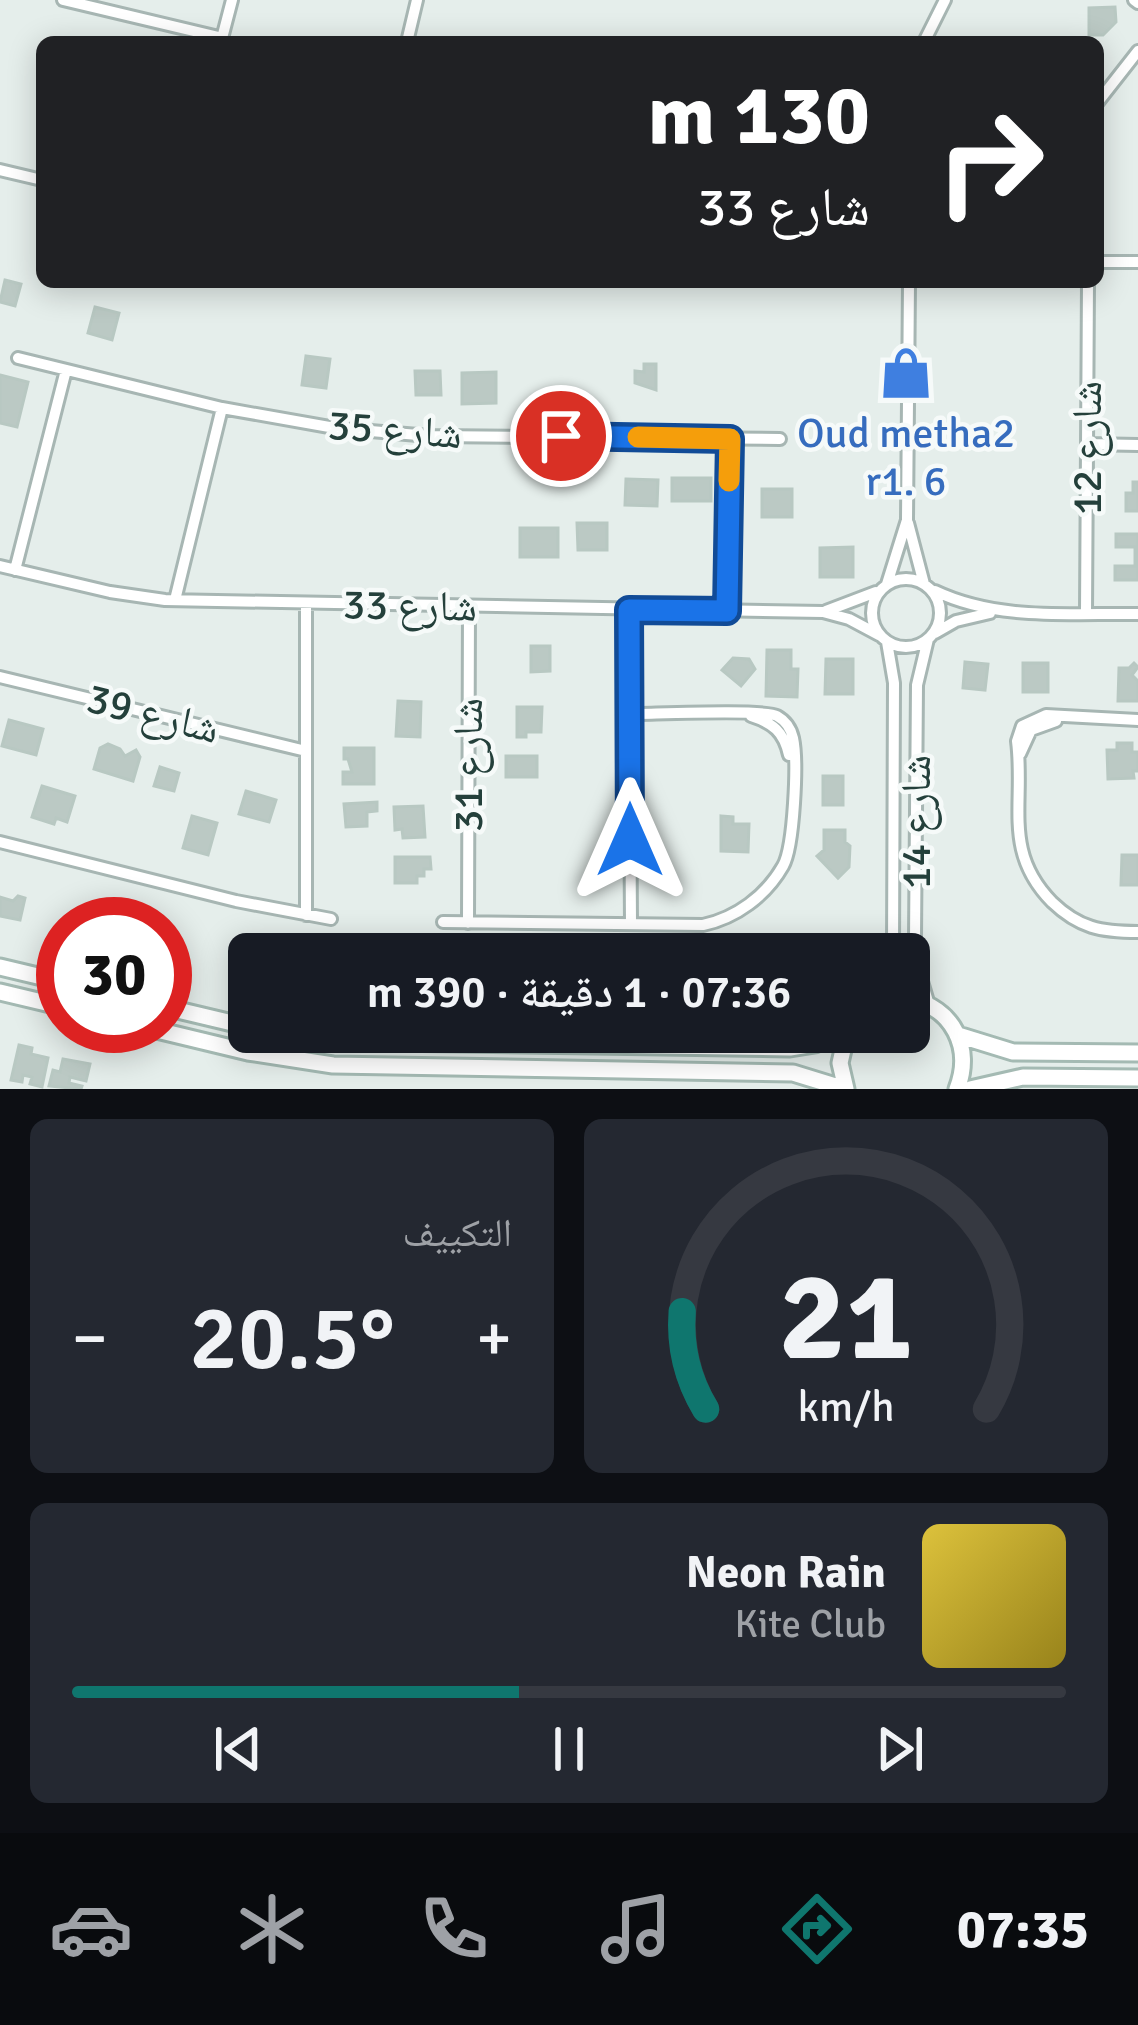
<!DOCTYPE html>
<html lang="ar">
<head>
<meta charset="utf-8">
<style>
  :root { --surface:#171b24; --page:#242831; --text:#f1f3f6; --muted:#9ea1a6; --line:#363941; --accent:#0f766e }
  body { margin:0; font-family:Signika,"Noto Naskh Arabic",sans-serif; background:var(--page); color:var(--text); direction:rtl; height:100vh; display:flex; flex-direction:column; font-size:45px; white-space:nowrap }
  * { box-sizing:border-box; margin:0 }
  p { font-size:39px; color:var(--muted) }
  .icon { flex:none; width:66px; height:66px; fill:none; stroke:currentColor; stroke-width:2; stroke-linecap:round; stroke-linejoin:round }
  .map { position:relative; height:1089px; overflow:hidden; direction:ltr }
  .drawer { display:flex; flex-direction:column; gap:30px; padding:30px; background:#0d0f14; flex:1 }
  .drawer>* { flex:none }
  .banner { position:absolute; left:36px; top:36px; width:1068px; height:252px; border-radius:18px; box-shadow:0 6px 30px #0003; direction:rtl; background:#202124; color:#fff; overflow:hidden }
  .speed { position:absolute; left:36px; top:897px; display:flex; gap:24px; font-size:60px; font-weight:700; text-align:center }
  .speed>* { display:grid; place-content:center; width:156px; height:156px; border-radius:50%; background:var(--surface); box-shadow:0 6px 30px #0003; line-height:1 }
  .speed .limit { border:18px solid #d22; background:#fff; color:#111 }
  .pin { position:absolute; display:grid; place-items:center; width:102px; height:102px; color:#fff; margin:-51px; border:6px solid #fff; border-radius:50%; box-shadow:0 3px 12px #0007 }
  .me { position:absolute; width:132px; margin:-66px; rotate:0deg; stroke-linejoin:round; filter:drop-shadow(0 0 9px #0008) }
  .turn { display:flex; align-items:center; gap:42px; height:252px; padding:0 36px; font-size:54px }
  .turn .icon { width:156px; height:156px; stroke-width:2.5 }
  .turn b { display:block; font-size:84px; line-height:102px }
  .big { font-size:90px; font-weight:600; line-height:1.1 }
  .drawer .widget { flex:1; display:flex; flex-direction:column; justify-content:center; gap:18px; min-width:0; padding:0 42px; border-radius:18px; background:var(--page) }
  .drawer .dial { align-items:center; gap:0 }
  .dial svg { height:312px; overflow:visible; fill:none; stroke:var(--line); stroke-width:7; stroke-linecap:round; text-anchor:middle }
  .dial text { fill:var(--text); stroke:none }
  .song { display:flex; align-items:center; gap:36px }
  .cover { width:144px; height:144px; border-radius:18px; background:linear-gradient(135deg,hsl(50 70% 55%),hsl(50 70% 35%)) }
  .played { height:12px; border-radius:6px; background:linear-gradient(90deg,var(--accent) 45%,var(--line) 45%) }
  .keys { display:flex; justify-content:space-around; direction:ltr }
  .heat { display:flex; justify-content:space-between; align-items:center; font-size:66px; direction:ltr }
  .drawer .tiles { flex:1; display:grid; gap:30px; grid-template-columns:1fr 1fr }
  .widget:last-child { grid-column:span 2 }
  .trip { position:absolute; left:228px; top:933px; width:702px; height:120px; border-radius:18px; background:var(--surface); box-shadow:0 6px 30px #0003; font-weight:600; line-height:120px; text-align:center; direction:rtl }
  .tab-bar { display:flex; height:192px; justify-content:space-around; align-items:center; background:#090b0e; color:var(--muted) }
  .tab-bar .icon { width:84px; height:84px }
  .tab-bar .current { color:var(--accent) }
  .tab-bar b { font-size:54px; color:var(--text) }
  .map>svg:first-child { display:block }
  .building { fill:#bbc9c4; stroke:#b8c8c2; stroke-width:3 }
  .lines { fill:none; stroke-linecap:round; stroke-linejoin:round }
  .minor-casing { stroke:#a7b6b3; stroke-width:16 }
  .secondary-casing { stroke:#a4bab3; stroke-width:21 }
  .minor { stroke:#fff; stroke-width:10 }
  .secondary { stroke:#fff; stroke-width:15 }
  .route-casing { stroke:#114b97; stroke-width:30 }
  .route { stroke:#1a73e8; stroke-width:21 }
  .slow { stroke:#f59e0b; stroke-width:21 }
  .labels { text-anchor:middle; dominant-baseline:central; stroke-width:9; stroke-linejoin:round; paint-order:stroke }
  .street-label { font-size:42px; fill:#24403b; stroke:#f6faf9 }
  .shop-label { font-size:42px; fill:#366cbe; stroke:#f6faf9 }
</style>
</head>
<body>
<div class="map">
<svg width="1138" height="1089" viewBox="0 0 1138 1089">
  <rect width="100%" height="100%" fill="#e5eeeb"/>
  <path class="building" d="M1115,7l1,15 -13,13h-14v-27z
    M5,280l16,4 -6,22 -15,-4z
    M95,307l24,6 -7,27 -24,-7z
    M306,356l24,3 -4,29 -24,-3z
    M644,364h12v26l-21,-7v-12l9,1z
    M415,371h25l1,24h-25z
    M496,372v31l-34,1v-31z
    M0,375l28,7 -11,45 -17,-4z
    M672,478h39v23h-39z
    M626,479l32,1 -1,26 -32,-1z
    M1133,482h5v29h-12v-18h7z
    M762,489h30v28h-30z
    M577,523h30v27h-29z
    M520,528h38v29h-38z
    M1116,534h22v46h-23v-14h20v-19h-19z
    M853,547v30h-33v-29z
    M531,646h19v25l-19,1z
    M767,650h24v19h7l-1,28 -31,-1z
    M733,658l16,1 6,10 -14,17 -19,-16z
    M826,659h27v35h-28z
    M965,662l23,2 -3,26 -22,-2z
    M1023,663h25v29h-25z
    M1134,663l4,4 -6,8 6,6v20h-20l1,-33h10z
    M398,701l23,1 -1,35 -24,-1z
    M517,707h25l-1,25h-15v5h-9z
    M9,720l34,9 -7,26 -34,-9z
    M1117,743h15v9h6v19h-5l1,7 -26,1 -1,-29h10z
    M108,744l12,5 5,7 11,-6 4,7 -7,24 -39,-12 6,-21z
    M344,748h30v36h-31v-12h9l-4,-13h-4z
    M506,756h31v21h-31z
    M160,767l19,6 -5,18 -20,-5z
    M823,776h20v29h-20z
    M42,786l33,10 -8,26 -11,-4 -2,6 -22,-7z
    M246,791l30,9 -7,22 -30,-8z
    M377,802v9l-10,1v14l-21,1 -2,-23z
    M423,806l2,31 -22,1 -1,-9 -7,1 -1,-23z
    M192,816l25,7 -9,32 -25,-7z
    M721,816l12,1v7h16l-1,28 -27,-1z
    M824,830h21v12l5,4 -1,21 -11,11 -21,-22 7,-6z
    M1122,855h16v30h-17z
    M395,857h35l1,12h-7v7h-7v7h-22z
    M18,896l7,2 -5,22 -20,-4v-19l13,4z
    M19,1045l13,3 -1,6 17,4 -6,29 -12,-3 2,-7 -9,-2 -1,7 -11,-2z
    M63,1059l27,5 -4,17 -16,-4 -1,6 13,3 -1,3 -32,-3 4,-16 7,2z"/>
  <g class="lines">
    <g class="minor-casing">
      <path id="minor" d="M63,0l160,38
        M1134,0l4,3
        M221,42l11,-42
        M407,42l10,-42
        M924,42l21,-42
        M1098,102l40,-51
        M0,170l42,10
        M1098,262h40
        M18,358l204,50 113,20 95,8 350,3
        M1087,444l51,1
        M908,523l16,61
        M0,566l110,26 55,8 658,12 26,7 30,16
        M15,570l51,-200
        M872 613a34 34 0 1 1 68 0a34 34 0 1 1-68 0Z
        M887,584l20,-64 2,-238
        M935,591c63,30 135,22 203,23
        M175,600l47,-192
        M629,611l2,313
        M727,611l3,-172
        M826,611l50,-19
        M1086,613l2,-331
        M935,633l21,-12 34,-8
        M928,639l-11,46 -2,254 3,29 11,37
        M887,642l7,41 -1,271
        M0,677l306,74
        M751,716c22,7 33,16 38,39
        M1138,720l-92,-5 -24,11 -5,15c8,63 -15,110 35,161 27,26 49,30 86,30
        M1020,754l11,-24 25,-9
        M0,842l236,59 95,18
        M306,915v-311
        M443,922l260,3c33,-7 63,-29 80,-59 11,-19 15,-105 10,-128 -2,-9 -7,-17 -16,-22 -13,-7 -124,-2 -147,-2
        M468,923l1,-316"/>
    </g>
    <g class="secondary-casing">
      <path id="secondary" d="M0,967l63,15
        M0,992l63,15
        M909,999c44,8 64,49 48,90
        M165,1007l84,20
        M140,1026l108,26 85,13 460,8 52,16
        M278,1032l109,10 403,6 25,-4 25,-12
        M958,1035l55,17 125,1
        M846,1089l-6,-26 7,-31
        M970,1089l53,-12 115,1"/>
    </g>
    <use href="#minor" class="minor"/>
    <use href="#secondary" class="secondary"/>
  </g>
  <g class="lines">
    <g class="route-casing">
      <path id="route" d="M561,436l169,3 -3,172 -98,-1 1,230"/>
    </g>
    <use href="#route" class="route"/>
    <path class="slow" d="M638,437l92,2 -1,42"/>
  </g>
  <defs>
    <g id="shop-bare" transform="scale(4.14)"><path d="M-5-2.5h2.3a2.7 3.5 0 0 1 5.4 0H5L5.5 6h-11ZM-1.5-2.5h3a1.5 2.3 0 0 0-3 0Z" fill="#3f7fe0" stroke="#f6faf9" stroke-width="2.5" paint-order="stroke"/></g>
  </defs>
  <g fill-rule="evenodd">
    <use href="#shop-bare" x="906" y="373"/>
  </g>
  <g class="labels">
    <g class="street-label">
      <text transform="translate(395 430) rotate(4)">شارع 35</text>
      <text transform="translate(1087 448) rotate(-90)">شارع 12</text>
      <text transform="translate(410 606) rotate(1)">شارع 33</text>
      <text transform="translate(153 714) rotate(14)">شارع 39</text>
      <text transform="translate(468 765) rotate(-90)">شارع 31</text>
      <text transform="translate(916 822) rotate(-90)">شارع 14</text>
    </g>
    <g class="shop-label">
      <text x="906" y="433">Oud metha2<tspan x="906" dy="48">r1. 6</tspan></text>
    </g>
  </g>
</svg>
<div class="speed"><div class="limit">30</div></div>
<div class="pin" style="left:561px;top:436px;background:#d93025"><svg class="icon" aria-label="arrive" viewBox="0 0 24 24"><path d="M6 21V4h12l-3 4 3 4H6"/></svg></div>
<svg class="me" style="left:630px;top:840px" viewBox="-20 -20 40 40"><path d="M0-17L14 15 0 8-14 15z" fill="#1a73e8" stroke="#fff" stroke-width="4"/></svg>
<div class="trip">07:36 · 1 دقيقة · 390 m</div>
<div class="banner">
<div class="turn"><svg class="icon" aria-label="right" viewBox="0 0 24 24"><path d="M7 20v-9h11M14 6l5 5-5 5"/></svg><div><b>130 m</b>شارع 33</div></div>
</div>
</div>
<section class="drawer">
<div class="tiles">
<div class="widget dial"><svg viewBox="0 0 100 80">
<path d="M14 69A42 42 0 1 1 86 69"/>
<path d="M14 69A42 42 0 0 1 8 44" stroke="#0f766e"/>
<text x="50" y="56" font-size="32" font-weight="700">21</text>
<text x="50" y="72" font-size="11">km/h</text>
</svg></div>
<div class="widget"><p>التكييف</p>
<div class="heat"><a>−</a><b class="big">20.5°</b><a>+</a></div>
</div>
<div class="widget">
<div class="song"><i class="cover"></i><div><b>Neon Rain</b><p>Kite Club</p></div></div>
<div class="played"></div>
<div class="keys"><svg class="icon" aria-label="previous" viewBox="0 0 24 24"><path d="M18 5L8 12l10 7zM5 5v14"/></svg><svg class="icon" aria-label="pause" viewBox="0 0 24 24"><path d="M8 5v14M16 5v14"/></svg><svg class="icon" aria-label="next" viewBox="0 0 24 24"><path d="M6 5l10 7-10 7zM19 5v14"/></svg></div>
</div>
</div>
</section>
<nav class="tab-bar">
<b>07:35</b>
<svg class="icon current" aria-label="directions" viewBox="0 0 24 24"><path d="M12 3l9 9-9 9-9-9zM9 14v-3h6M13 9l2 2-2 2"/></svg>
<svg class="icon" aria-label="music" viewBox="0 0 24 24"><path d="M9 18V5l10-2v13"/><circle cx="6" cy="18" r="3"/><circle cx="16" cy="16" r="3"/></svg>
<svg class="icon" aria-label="phone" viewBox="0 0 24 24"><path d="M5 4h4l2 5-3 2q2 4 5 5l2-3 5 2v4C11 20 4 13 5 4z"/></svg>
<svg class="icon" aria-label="climate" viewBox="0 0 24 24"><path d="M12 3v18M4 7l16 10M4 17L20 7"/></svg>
<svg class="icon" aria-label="car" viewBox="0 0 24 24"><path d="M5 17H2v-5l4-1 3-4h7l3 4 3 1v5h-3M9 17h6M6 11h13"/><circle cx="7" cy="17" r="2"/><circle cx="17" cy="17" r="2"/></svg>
</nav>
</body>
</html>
